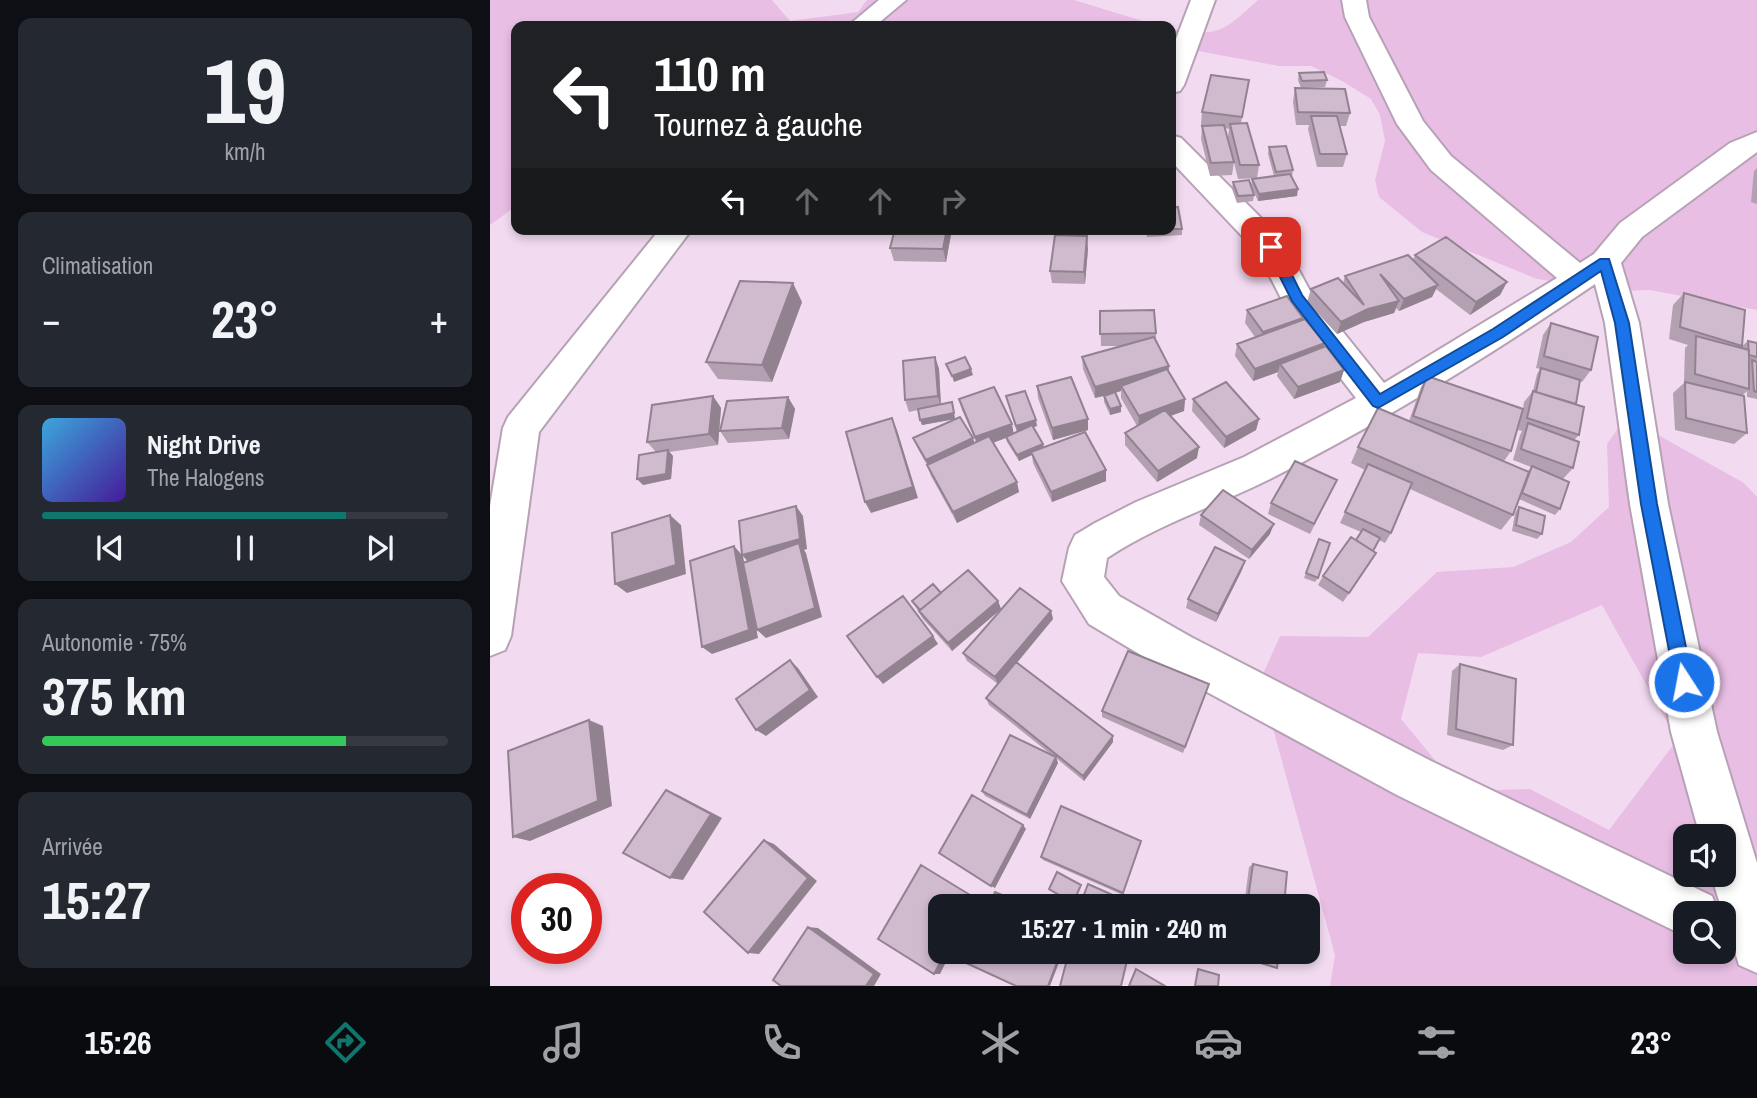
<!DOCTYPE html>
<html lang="fr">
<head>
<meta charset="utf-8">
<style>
  :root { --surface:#171b24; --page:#242831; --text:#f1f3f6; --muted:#9ea1a6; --line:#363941; --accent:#0f766e }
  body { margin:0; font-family:"Archivo Narrow",sans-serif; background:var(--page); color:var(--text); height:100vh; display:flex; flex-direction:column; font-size:26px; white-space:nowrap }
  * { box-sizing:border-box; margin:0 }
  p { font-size:23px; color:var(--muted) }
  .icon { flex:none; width:38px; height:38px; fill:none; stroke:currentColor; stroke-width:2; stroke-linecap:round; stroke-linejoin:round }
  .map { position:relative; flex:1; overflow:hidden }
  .details { display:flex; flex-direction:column; gap:18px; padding:18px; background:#0d0f14; width:490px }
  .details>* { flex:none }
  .top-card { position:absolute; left:21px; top:21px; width:665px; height:214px; border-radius:14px; box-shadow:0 4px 10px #0003; background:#202124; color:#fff; overflow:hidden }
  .buttons { position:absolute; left:1183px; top:824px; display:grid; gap:14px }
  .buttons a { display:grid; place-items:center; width:63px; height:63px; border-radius:14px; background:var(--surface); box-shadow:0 4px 10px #0003; font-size:35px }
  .speed { position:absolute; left:21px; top:873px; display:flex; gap:14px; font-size:35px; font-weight:700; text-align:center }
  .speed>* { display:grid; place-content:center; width:91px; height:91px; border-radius:50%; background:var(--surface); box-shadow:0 4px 10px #0003; line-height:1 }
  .speed .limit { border:10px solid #d22; background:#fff; color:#111 }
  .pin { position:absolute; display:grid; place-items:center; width:60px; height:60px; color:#fff; margin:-30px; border-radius:14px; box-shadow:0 4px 10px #0006 }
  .me { position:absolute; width:77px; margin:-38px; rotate:349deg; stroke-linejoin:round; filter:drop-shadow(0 0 5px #0008) }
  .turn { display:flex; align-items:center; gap:24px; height:147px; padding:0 28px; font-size:32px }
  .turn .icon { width:91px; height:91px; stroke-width:2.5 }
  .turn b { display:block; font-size:49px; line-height:60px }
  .lanes { display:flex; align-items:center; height:66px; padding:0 28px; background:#0003; justify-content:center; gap:35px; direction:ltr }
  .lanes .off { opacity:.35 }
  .big { font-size:52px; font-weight:700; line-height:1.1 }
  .details .tile { flex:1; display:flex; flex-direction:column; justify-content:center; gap:10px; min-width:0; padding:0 24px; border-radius:14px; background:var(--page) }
  .details .dial { align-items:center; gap:0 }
  .dial b { font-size:91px; line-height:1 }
  .song { display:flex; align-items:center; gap:21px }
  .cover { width:84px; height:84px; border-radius:10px; background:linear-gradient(135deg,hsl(200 70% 55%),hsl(260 70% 35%)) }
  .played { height:7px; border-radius:4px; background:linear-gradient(90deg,var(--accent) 75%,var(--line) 75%) }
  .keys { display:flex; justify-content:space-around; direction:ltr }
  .heat { display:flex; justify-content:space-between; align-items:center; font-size:38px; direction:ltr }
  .charge { height:10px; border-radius:5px; background:linear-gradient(90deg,#34c759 75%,var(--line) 0) }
  .trip { position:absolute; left:438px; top:894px; width:392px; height:70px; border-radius:14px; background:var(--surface); box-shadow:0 4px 10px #0003; font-weight:700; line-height:70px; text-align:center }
  .dock { display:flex; height:112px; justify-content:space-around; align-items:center; background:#090b0e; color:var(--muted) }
  .dock .icon { width:49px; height:49px }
  .dock .current { color:var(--accent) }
  .dock b { font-size:32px; color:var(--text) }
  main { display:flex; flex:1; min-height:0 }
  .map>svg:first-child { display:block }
  .green { fill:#e8bee5; fill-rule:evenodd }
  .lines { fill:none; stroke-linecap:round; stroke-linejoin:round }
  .minor-casing { stroke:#b7a2b5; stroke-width:4 }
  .minor { fill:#fff; fill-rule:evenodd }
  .wall { fill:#b3a0b1; fill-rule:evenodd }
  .shaded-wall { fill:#928290 }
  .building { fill:#d0bace; stroke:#928290; stroke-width:2 }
  .route { fill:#1a73e8; stroke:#114b97; stroke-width:2 }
</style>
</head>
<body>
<main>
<section class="details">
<div class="tile dial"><b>19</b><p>km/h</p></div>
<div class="tile"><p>Climatisation</p>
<div class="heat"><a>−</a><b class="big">23°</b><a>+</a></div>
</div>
<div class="tile">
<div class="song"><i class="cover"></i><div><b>Night Drive</b><p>The Halogens</p></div></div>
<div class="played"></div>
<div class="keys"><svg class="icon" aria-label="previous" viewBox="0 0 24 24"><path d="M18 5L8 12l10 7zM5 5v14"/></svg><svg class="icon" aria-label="pause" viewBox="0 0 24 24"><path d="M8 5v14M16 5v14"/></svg><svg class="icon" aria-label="next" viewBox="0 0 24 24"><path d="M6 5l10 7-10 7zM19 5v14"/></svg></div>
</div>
<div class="tile"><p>Autonomie · 75%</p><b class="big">375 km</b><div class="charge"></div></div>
<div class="tile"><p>Arrivée</p><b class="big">15:27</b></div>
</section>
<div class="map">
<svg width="1267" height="986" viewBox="0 0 1267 986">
  <rect width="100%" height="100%" fill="#f2dbf0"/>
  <path class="green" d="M0,0h282l18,21 68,-9 9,-12h207l85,26h-643v180l-26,19z
    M768,0h499v310l-107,-20 -29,1 -84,-12 -115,-47 -43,-35 -4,-17 10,-39 -5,-26 -9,-16 -29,-18 -31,-15h-32l-108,-20v-17c48,8 52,3 87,-29z
    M1136,417l118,66 13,14v489h-427l5,-31 -75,-274 20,-45 88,1 69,-65 76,-5 58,-25 38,-35 -2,-63zM1112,605l75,135 -68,90 -79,-41 -65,2 -30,-31 -34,-41 17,-66 63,4zM1195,836h39v39h-39zM1195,914h39v38h-39z"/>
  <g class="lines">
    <g class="minor-casing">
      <path id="minor" d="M389,0h27l-31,26h-27z
        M701,0h24l-31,85 -4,6 -9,2v-41z
        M852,0h24l3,17 54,104 28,35 129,107 14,-9 26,-31 110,-80 27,-11v20l-115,85 -21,26 18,60 29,181 49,228 40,131v110l-18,-8 -28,-90h13v-39h-24l-29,-104 -41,-228 -25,-181 -10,-39c-104,71 -212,138 -325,195 -54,27 -112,45 -163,79l-3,19 15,19 72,41 240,124 281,135 7,18h-34v22l-288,-141 -236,-128 -72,-43 -27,-43 7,-33 6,-13 20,-12 41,-21 108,-45 112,-59 -71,-92 -27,-53 -87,-92v-26l10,3 101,101 28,52 74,92 173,-105 -126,-108 -34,-46 -52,-107z
        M170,229h32l-153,203 -28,204 -6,14 -15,6v-150l13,-78 5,-11z"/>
    </g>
    <use href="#minor" class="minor"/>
  </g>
  <path class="wall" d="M809,73l28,7 -2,7 -24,1 -3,-8z
    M805,88l55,25 -4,13h-6l7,28 -4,13h-26l-9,-38 1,-4h-13l-3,-23z
    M757,93l-6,30 18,42 -2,13 -19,1 -10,-42 1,-8 -4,-1 9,34 -2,13 -22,1 -9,-37 1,-13h4l-5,-1 1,-13z
    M779,147l24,23 -1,7 5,19 -39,5 -7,-15 1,-7 22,-3 -6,-22z
    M1267,168v36l-6,-2 3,-31z
    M743,182l21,13 -1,6 -16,2 -5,-14z
    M462,229l-6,33 -52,-1 -4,-13z
    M656,229h36v6l-35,2z
    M598,249l-3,35 -33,-1 -2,-12z
    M925,255l92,27 -7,13 -30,20 -34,-26 -4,8 -33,14 -3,-3 -2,5 -30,9 -27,12 -30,-32 4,-13 32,-6 2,-7 68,-16z
    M1194,293l58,53 6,-5 9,2v56l-10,-2v-6l-4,4 4,38 -13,11 -59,-14 -2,-37 11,-10 1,-35 3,-3 -19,-6 4,-34z
    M312,302l-30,80 -54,-3 -12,-17z
    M757,310l56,8v2l21,27 20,23 -4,12 -46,17 -17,-23 1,-4 -25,9 -18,-25 2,-12 18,-7 -10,-14z
    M610,311l56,22v7l12,32 17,27 -1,12 -14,5 27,42 -40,24 -32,-37v-12l12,-7 -16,-28v-7l-6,2 6,19 -11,3 -6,-13v-6l-9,2 -12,-29 -1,-12 42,-11h-23z
    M1061,323l40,47 -9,12h-2l-4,22 3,31 -5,5 -1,28 -10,11 -3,30 -5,6 -36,-16 -6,16 -12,15 -91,-41 -19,44 -6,10 -6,-3 -6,11 -3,12 -27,39 -25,-17 5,-9 33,-36 5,-8 -21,-9 25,-53 -14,-7 7,-16 51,-26 12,-34 6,-11 96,33 1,-7 9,-11 4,-17 3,-5 -4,-1 7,-33zM1032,412l-4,18 4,1 -2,4 -7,25 18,7 -3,4 -24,-10 7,-10z
    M445,357l4,12 2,35 11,-2 3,17 19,24 2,-1 -14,-32 -3,-11 55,34 3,-1 -11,-36 31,30 -4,1 10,17 1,4 62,33 -54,21 -19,-39 -1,-8 -13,6 -12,-19 -1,-4 -13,5 26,49 -62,31 -26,-47 -4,-11 -9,-16 -5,-11 42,-19 -33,6 -4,-15 -9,2 -4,-12z
    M547,386l51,33v11l-35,10 -15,-42z
    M223,396l8,12 -3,37 -49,7 4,4 -2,23 -28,6 13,-33 -9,-10z
    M298,397l7,12 -6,30 -61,4 -8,-12z
    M703,399l66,20 -3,11 -32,18 -32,-37z
    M847,480l-27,54 -42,-20 3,-11z
    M1029,507l23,27 -5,5 -25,-8 3,-18z
    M711,515l69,19 -21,25 -50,-34z
    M827,544l1,34 -3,4 -11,-4z
    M752,570l-26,52 -30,-14 2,-9z
    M451,593l57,8 3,8 -49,42 -29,-32 -11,-18z
    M561,611l2,8 -36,44 96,73v6l-29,39 -28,-23 2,5 -28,56 -45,-23 -3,-5 71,-35 -64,-51 -3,-7 12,-14 -31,-23 -4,-8z
    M970,664l53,81 -10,5 -56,-15 5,-64z
    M717,691l-24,62 -81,-36v-6z
    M651,841l-18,54 -80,-35 -2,-3z
    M763,864l31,42h-40l5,-39z
    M748,952h41l-2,16 -4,-1 -36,-10z"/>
  <path class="shaded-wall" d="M808,189l-1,7 -39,5 1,-7z
    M457,229h5l-6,33 -3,-13z
    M597,236l1,13 -3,35 -1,-12z
    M1017,282l-7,13 -30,20 6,-13z
    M303,283l9,19 -30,80 -10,-17z
    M948,285l-6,12 -33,14 5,-12z
    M909,301l-5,12 -30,9 -27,12 4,-12 27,-13z
    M813,318l-3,12 -40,14 3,-12z
    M835,343l-4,12 -41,9 -2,8 -25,9 2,-12z
    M445,357l4,12 2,39 -3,-12z
    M679,366l-1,12 -47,8v5l-26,7v-11z
    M481,369l2,6 -19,7 -2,-6z
    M854,370l-4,12 -46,17 4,-12z
    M223,396l8,12 -3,37 -9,-11z
    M298,397l7,12 -6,30 -7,-11z
    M695,399l-1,12 -46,17 1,-12z
    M462,402l3,17 -33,6 -2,-5z
    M631,406v6l-11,3v-6z
    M402,418l5,12 21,68 -47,15 -6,-11z
    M598,419v11l-35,10 -1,-12z
    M769,419l-3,11 -32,18 2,-11z
    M546,420l1,6 -20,6 -1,-6z
    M522,424l2,11 -36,13 -3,-11z
    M483,438l3,11 -46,22 -4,-11z
    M553,444l1,5 -25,12 -2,-6z
    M709,447l-2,11 -40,24 1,-11z
    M178,450l5,6 -2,23 -28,6 -6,-6z
    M616,470v11l-54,21 -1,-10z
    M527,482l2,10 -62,31 -4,-11z
    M306,506l7,10 4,33 -3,1 2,3 16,64 -56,21 -9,-8 -7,-66 -7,-8 15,82 -46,16 -10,-7 32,-101 8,9z
    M180,515l11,10 5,49 -59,19 -12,-9z
    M784,524l-4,10 -21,25 3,-9z
    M755,561l-3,9 -26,52 2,-8z
    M508,601l3,8 -49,42 -4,-8z
    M561,611l2,8 -55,66 -3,-8z
    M443,636l5,8 -55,40 -6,-7z
    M300,660l8,8 20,29 -52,39 -10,-6z
    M99,720l14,6 9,80 -82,35 -17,-4z
    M623,736v6l-29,39 -1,-5z
    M566,757l2,6 -28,56 -3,-4z
    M176,790l12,5 44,23 -39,62 -13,-2z
    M533,825l3,4 -31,59 -4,-2z
    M274,840l10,4 43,37 -58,73 -11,-1z
    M431,865l58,35 -3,6h-5z
    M318,927l10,1 63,46 -7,12h-8z
    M456,952h5l-11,22h-6z
    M571,952h2l-13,34h-2z"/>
  <path class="building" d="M834,72l3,8 -25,1 -3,-8z
    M721,75l38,5 -7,37 -40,-5z
    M805,88l50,1 5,24 -52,-1z
    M821,116h26l10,38h-27z
    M757,123l12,42h-19l-10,-41z
    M734,125l10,37 -23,1 -9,-37z
    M796,146l7,24 -17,2 -7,-25z
    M800,174l8,15 -39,5 -7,-15z
    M759,180l5,15 -16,1 -5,-14z
    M688,207l4,22h-11v-21z
    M405,229h52l-4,20 -53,-1z
    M565,235l32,1 -3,36 -34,-1z
    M956,237l61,45 -31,20 -61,-47z
    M918,255l30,30 -34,14 -24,-25 19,27 -31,8 -27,13 -30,-33 27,-11 26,27 -19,-29z
    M250,281l53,2 -31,82 -56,-3z
    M1194,293l61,17 -3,36 -62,-19z
    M797,296l16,22 -40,14 -16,-22z
    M664,310l2,23 -56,1v-23z
    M815,319l20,24 -70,26 -18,-25z
    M1061,323l47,14 -7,33 -47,-14z
    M1206,336l53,14v39l-54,-15z
    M664,337l15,29 -74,21 -13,-30z
    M1258,341l9,2v14l-8,-2z
    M836,346l18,24 -46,17 -18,-23z
    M445,357l3,39 -33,4 -2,-39z
    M475,357l6,12 -19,7 -6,-12z
    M1262,360l5,2v30l-3,-1z
    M1051,368l39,12 -4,24 -40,-12z
    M677,369l18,30 -46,17 -18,-30z
    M937,376l96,33 -12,42 -98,-35z
    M581,377l17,42 -36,9 -15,-42z
    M736,382l33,37 -33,18 -33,-38z
    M1195,382l59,14 3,37 -61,-15z
    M504,387l18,37 -37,13 -16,-38z
    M535,391l11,29 -20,6 -10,-30z
    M1043,391l51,16 -5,28 -52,-17z
    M625,392l6,14 -11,3 -6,-13z
    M223,396l-4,38 -62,8 5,-37z
    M298,397l-6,31 -62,3 7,-30z
    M462,402l2,11 -34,7 -2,-11z
    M888,408l151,64 -16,43 -155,-68z
    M675,410l34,37 -41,24 -33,-38z
    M470,417l13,21 -47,22 -13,-22z
    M402,418l21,69 -48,15 -19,-70z
    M1038,423l51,19 -6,26 -52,-19z
    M542,425l11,19 -26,11 -11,-18z
    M595,432l21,38 -55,22 -20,-40z
    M499,436l28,46 -64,30 -26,-47z
    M178,450l-2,24 -29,5 2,-24z
    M805,461l42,19 -23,44 -43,-21z
    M878,464l44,19 -21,50 -46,-21z
    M1042,466l37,16 -9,27 -38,-16z
    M733,490l51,34 -22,26 -51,-35z
    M306,506l4,33 -58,16 -3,-34z
    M1029,507l26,9 -3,18 -26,-9z
    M180,515l6,50 -61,19 -3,-51z
    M873,529l17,9 -7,13 -17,-11z
    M861,537l25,16 -27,40 -26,-17z
    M829,539l11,4 -12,35 -12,-5z
    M309,543l16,65 -58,22 -14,-67z
    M244,546l15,84 -47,17 -12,-86z
    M725,547l30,14 -27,53 -30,-15z
    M478,570l30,31 -50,42 -29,-32z
    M443,584l8,9 -21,17 -8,-9z
    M530,588l31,23 -56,66 -32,-24z
    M413,596l30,40 -56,41 -30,-41z
    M638,651l81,33 -24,63 -83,-36z
    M300,660l20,30 -54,40 -20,-31z
    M526,662l97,74 -30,40 -97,-78z
    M970,664l56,15 -3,66 -57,-16z
    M99,720l9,81 -85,36 -5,-86z
    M520,735l46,22 -29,58 -45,-24z
    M176,790l45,24 -41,64 -47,-25z
    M482,795l51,30 -32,61 -52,-33z
    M571,806l80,35 -18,52 -82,-36z
    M274,840l44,38 -60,75 -44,-41z
    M763,864l34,8 -3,34h-37z
    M431,865l54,33 -4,8h-31v46h6l-12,22 -56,-35z
    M567,872l24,13 -8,18 -24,-14z
    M598,884l36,16 -3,6h-37l-4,-1z
    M505,892l33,14h-39z
    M318,927l66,47 -8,12h-85l-8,-6z
    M480,952h91l-13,34h-32l-50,-23z
    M579,952h60l-8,34h-61z
    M751,952h38l-2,16 -36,-11z
    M646,969l29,17h-36z
    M708,969l21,6 -1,11h-23z"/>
  <path class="route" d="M781,243l7,4 24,48 78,99 113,-65 107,-70h9l20,64 28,181 36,178 -3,6 -6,3 -7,-3 -2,-6 -34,-178 -26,-181 -14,-52 -98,66 -125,71 -5,-2 -81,-105 -27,-54z"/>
</svg>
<div class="buttons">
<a><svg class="icon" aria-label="sound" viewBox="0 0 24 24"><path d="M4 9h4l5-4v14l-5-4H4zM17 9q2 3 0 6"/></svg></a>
<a><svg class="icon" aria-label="search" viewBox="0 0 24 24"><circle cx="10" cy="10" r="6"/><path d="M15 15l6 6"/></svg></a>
</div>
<div class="speed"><div class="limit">30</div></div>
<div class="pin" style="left:781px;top:247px;background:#d93025"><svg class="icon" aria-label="arrive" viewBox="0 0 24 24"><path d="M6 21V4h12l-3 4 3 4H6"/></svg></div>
<svg class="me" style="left:1194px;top:682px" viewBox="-20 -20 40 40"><circle r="17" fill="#1a73e8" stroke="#fff" stroke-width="3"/><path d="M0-11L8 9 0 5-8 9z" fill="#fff"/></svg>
<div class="trip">15:27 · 1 min · 240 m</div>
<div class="top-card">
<div class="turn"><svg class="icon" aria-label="left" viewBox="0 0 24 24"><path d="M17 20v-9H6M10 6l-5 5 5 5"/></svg><div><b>110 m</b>Tournez à gauche</div></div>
<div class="lanes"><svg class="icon" aria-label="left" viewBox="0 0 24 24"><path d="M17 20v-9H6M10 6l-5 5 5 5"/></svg><svg class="icon off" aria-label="ahead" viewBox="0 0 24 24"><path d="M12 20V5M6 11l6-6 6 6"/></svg><svg class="icon off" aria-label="ahead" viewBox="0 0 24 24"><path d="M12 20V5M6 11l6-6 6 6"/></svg><svg class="icon off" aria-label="right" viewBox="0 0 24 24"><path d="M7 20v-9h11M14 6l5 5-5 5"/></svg></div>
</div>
</div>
</main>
<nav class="dock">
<b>15:26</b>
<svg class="icon current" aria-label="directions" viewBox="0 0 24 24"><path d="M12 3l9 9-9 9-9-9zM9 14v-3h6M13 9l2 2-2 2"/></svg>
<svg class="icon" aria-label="music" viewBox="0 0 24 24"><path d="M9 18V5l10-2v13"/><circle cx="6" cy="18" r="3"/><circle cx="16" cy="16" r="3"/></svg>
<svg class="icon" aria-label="phone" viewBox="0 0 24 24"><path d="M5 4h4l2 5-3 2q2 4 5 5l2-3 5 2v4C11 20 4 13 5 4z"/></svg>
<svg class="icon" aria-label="climate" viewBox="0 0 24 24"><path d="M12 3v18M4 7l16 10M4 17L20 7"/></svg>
<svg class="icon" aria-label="car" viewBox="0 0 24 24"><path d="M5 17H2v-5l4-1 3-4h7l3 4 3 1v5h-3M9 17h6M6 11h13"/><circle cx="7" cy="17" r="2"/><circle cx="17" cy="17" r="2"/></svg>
<svg class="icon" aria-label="filters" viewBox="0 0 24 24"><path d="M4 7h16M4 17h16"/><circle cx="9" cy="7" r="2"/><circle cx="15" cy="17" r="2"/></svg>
<b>23°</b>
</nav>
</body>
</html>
